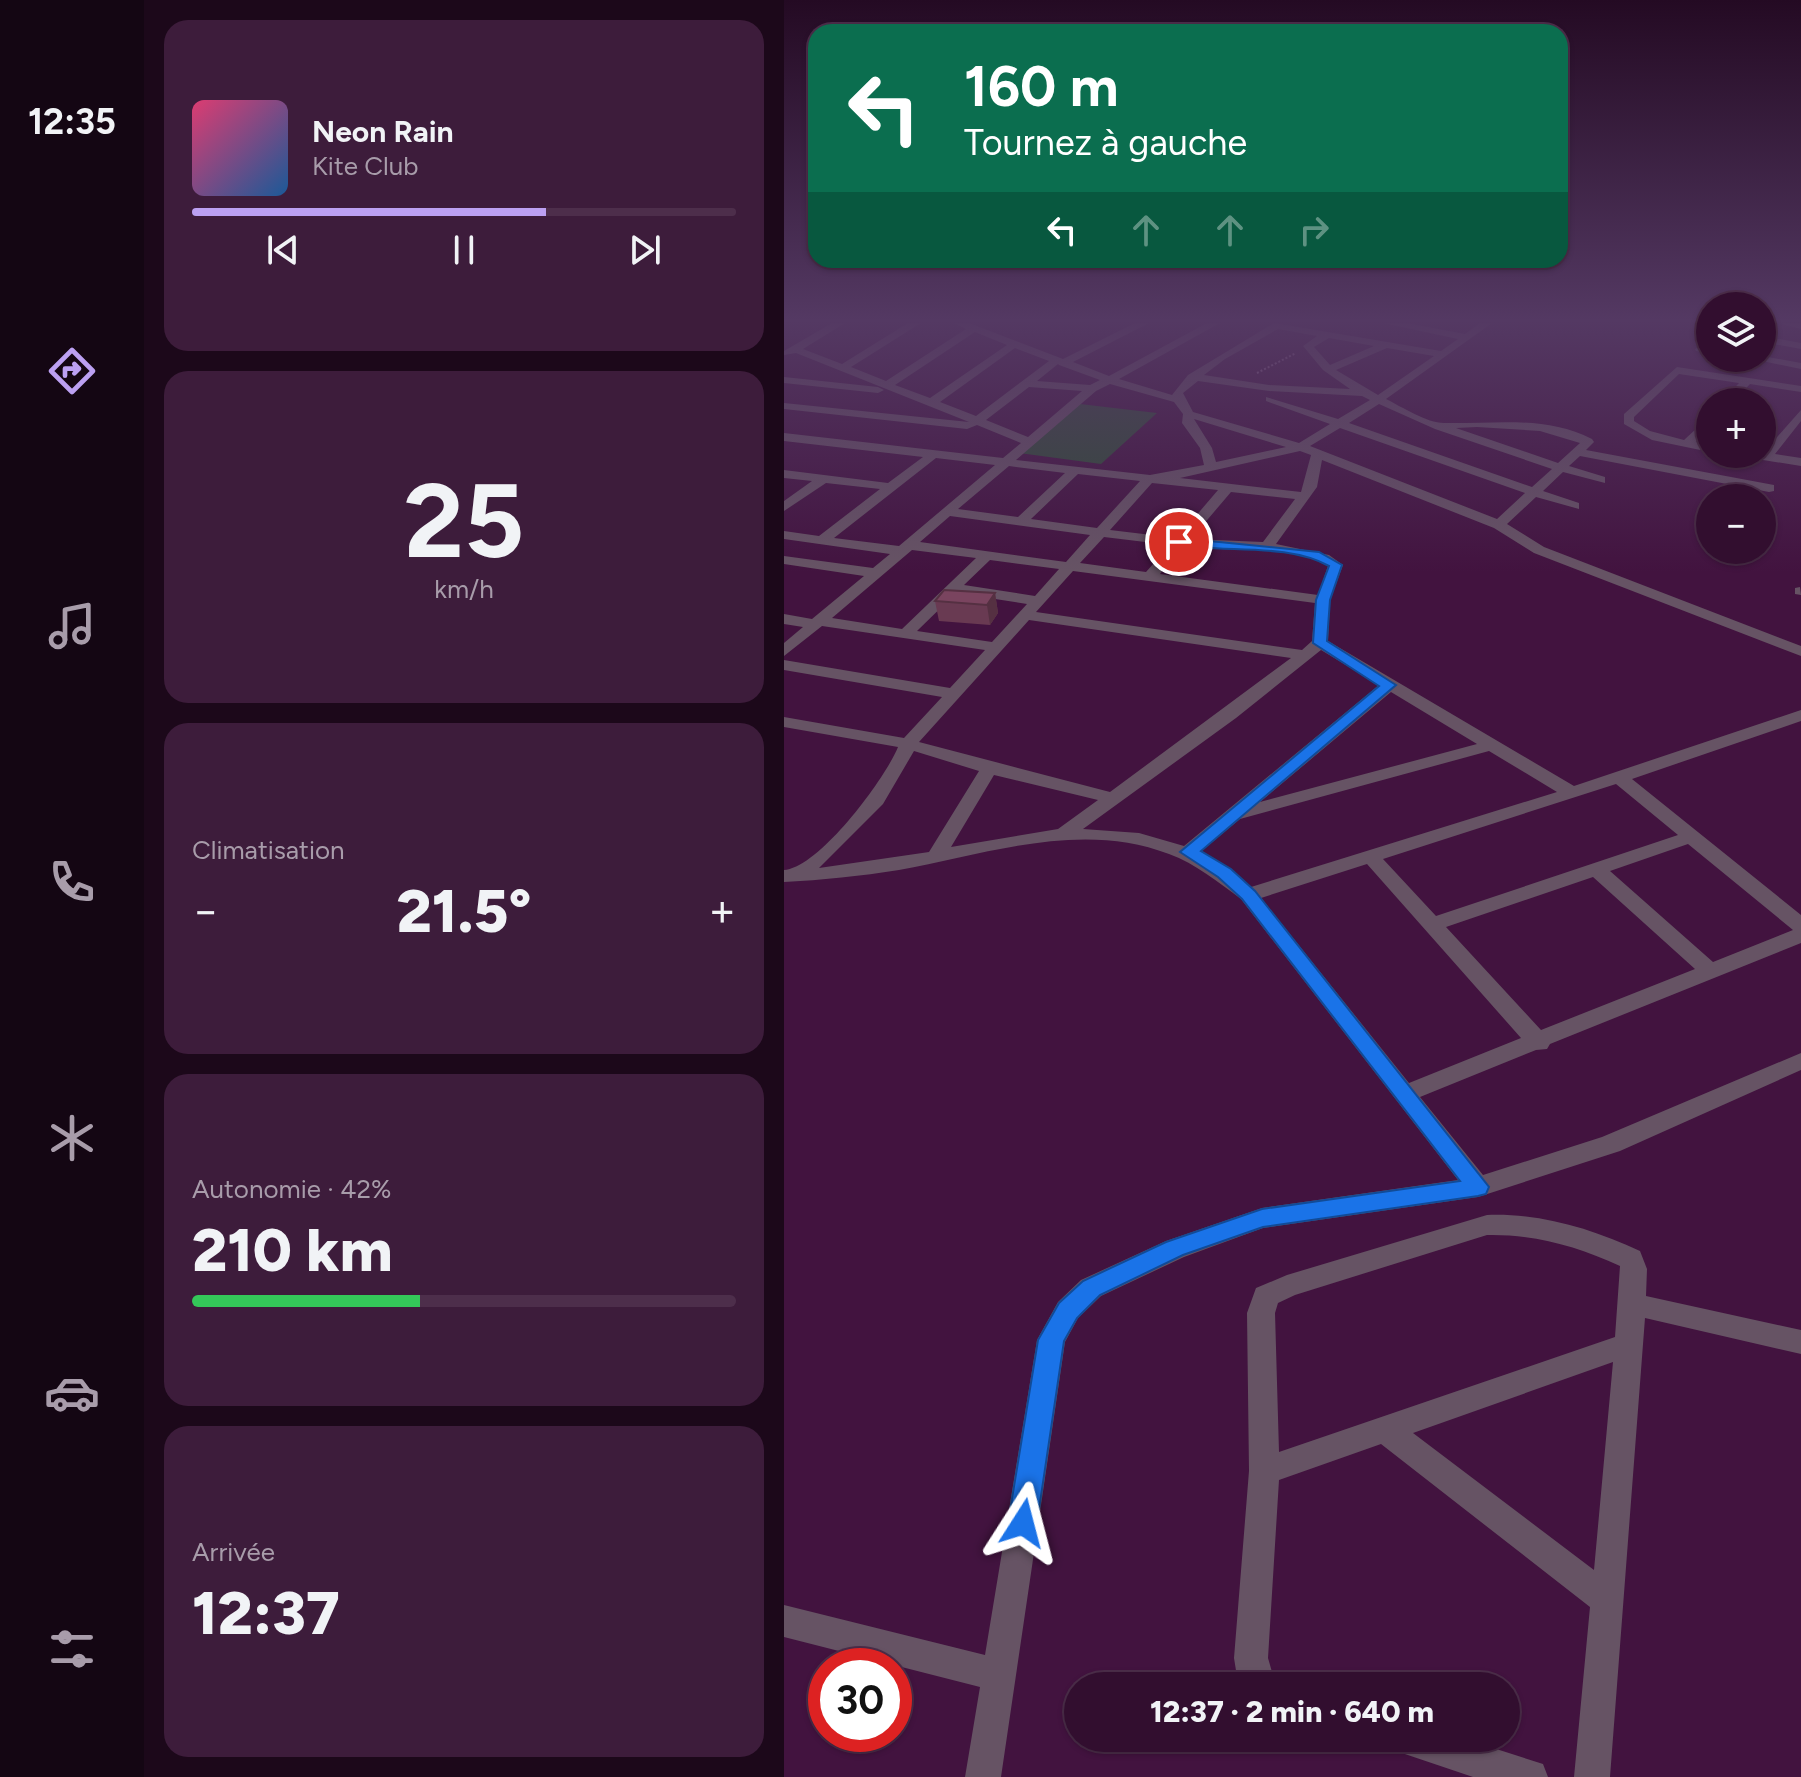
<!DOCTYPE html>
<html lang="fr">
<head>
<meta charset="utf-8">
<style>
  :root { --surface:#320e2f; --page:#3d1c3b; --text:#f1f3f6; --muted:#a89caa; --line:#4d2e4b; --accent:#bca0f2 }
  body { margin:0; font-family:Figtree,sans-serif; background:var(--page); color:var(--text); height:100vh; display:flex; flex-direction:column; font-size:30px; white-space:nowrap }
  * { box-sizing:border-box; margin:0 }
  p { font-size:26px; color:var(--muted) }
  .icon { flex:none; width:44px; height:44px; fill:none; stroke:currentColor; stroke-width:2; stroke-linecap:round; stroke-linejoin:round }
  .map { position:relative; flex:1; overflow:hidden }
  .panel { display:flex; flex-direction:column; gap:20px; padding:20px; background:#1c081a; width:640px }
  .panel>* { flex:none }
  .banner { position:absolute; left:24px; top:24px; width:760px; height:244px; border-radius:24px; box-shadow:0 2px 6px #0004,0 0 0 2px var(--line); background:#0b6e4f; color:#fff; overflow:hidden }
  .controls { position:absolute; left:912px; top:292px; display:grid; gap:16px }
  .controls a { display:grid; place-items:center; width:80px; height:80px; border-radius:50%; background:var(--surface); box-shadow:0 2px 6px #0004,0 0 0 2px var(--line); font-size:40px }
  .speed { position:absolute; left:24px; top:1648px; display:flex; gap:16px; font-size:40px; font-weight:700; text-align:center }
  .speed>* { display:grid; place-content:center; width:104px; height:104px; border-radius:50%; background:var(--surface); box-shadow:0 2px 6px #0004,0 0 0 2px var(--line); line-height:1 }
  .speed .limit { border:12px solid #d22; background:#fff; color:#111 }
  .pin { position:absolute; display:grid; place-items:center; width:68px; height:68px; color:#fff; margin:-34px; border:4px solid #fff; border-radius:50%; box-shadow:0 2px 8px #0007 }
  .me { position:absolute; width:88px; margin:-44px; rotate:9deg; stroke-linejoin:round; filter:drop-shadow(0 0 6px #0008) }
  .turn { display:flex; align-items:center; gap:28px; height:168px; padding:0 24px; font-size:36px }
  .turn .icon { width:104px; height:104px; stroke-width:2.5 }
  .turn b { display:block; font-size:56px; line-height:68px }
  .lanes { display:flex; align-items:center; height:76px; padding:0 24px; background:#0003; justify-content:center; gap:40px; direction:ltr }
  .lanes .off { opacity:.35 }
  .big { font-size:60px; font-weight:800; line-height:1.1 }
  .panel .tile { flex:1; display:flex; flex-direction:column; justify-content:center; gap:12px; min-width:0; padding:0 28px; border-radius:24px; background:var(--page) }
  .panel .dial { align-items:center; gap:0 }
  .dial b { font-size:104px; line-height:1 }
  .song { display:flex; align-items:center; gap:24px }
  .cover { width:96px; height:96px; border-radius:12px; background:linear-gradient(135deg,hsl(340 70% 55%),hsl(210 70% 35%)) }
  .played { height:8px; border-radius:4px; background:linear-gradient(90deg,var(--accent) 65%,var(--line) 65%) }
  .keys { display:flex; justify-content:space-around; direction:ltr }
  .heat { display:flex; justify-content:space-between; align-items:center; font-size:44px; direction:ltr }
  .charge { height:12px; border-radius:6px; background:linear-gradient(90deg,#34c759 42%,var(--line) 0) }
  .trip { position:absolute; left:280px; top:1672px; width:456px; height:80px; border-radius:40px; background:var(--surface); box-shadow:0 2px 6px #0004,0 0 0 2px var(--line); font-weight:800; line-height:80px; text-align:center }
  main { display:flex; flex:1; min-height:0 }
  .menu { display:flex; flex-direction:column; width:144px; justify-content:space-around; align-items:center; background:#140613; color:var(--muted) }
  .menu .icon { width:56px; height:56px }
  .menu .on { color:var(--accent) }
  .menu b { font-size:36px; color:var(--text) }
  .map>svg:first-child { display:block }
  .green { fill:#2e4c34 }
  .lines { fill:none; stroke-linecap:round; stroke-linejoin:round }
  .path { stroke:#977094; stroke-width:2; stroke-dasharray:2 2; stroke-linecap:butt }
  .street { fill:#665364; fill-rule:evenodd }
  .wall { fill:#693a52 }
  .shaded-wall { fill:#553042 }
  .building { fill:#7a445f; stroke:#553042; stroke-width:2 }
  .route { fill:#1a73e8; stroke:#114b97; stroke-width:2 }
</style>
</head>
<body>
<main>
<nav class="menu">
<b>12:35</b>
<svg class="icon on" aria-label="directions" viewBox="0 0 24 24"><path d="M12 3l9 9-9 9-9-9zM9 14v-3h6M13 9l2 2-2 2"/></svg>
<svg class="icon" aria-label="music" viewBox="0 0 24 24"><path d="M9 18V5l10-2v13"/><circle cx="6" cy="18" r="3"/><circle cx="16" cy="16" r="3"/></svg>
<svg class="icon" aria-label="phone" viewBox="0 0 24 24"><path d="M5 4h4l2 5-3 2q2 4 5 5l2-3 5 2v4C11 20 4 13 5 4z"/></svg>
<svg class="icon" aria-label="climate" viewBox="0 0 24 24"><path d="M12 3v18M4 7l16 10M4 17L20 7"/></svg>
<svg class="icon" aria-label="car" viewBox="0 0 24 24"><path d="M5 17H2v-5l4-1 3-4h7l3 4 3 1v5h-3M9 17h6M6 11h13"/><circle cx="7" cy="17" r="2"/><circle cx="17" cy="17" r="2"/></svg>
<svg class="icon" aria-label="filters" viewBox="0 0 24 24"><path d="M4 7h16M4 17h16"/><circle cx="9" cy="7" r="2"/><circle cx="15" cy="17" r="2"/></svg>
</nav>
<section class="panel">
<div class="tile">
<div class="song"><i class="cover"></i><div><b>Neon Rain</b><p>Kite Club</p></div></div>
<div class="played"></div>
<div class="keys"><svg class="icon" aria-label="previous" viewBox="0 0 24 24"><path d="M18 5L8 12l10 7zM5 5v14"/></svg><svg class="icon" aria-label="pause" viewBox="0 0 24 24"><path d="M8 5v14M16 5v14"/></svg><svg class="icon" aria-label="next" viewBox="0 0 24 24"><path d="M6 5l10 7-10 7zM19 5v14"/></svg></div>
</div>
<div class="tile dial"><b>25</b><p>km/h</p></div>
<div class="tile"><p>Climatisation</p>
<div class="heat"><a>−</a><b class="big">21.5°</b><a>+</a></div>
</div>
<div class="tile"><p>Autonomie · 42%</p><b class="big">210 km</b><div class="charge"></div></div>
<div class="tile"><p>Arrivée</p><b class="big">12:37</b></div>
</section>
<div class="map">
<svg width="1017" height="1777" viewBox="0 0 1017 1777">
  <rect width="100%" height="100%" fill="#42133f"/>
  <path class="green" d="M296,404l77,9 -56,51 -82,-11z"/>
  <g class="lines">
    <path class="path" d="M473,373l39,-20"/>
    <path class="street" d="M48,323h13l-42,26 39,15 66,-41h13l-70,44 35,14 80,-52 -12,-6h15l94,36 72,-36h14l-76,39 36,14 98,-53h13l-101,56 53,16 16,-20 86,-52 167,28 17,-12 -75,-16h24l58,11 15,-11h12l-106,76c16,8 41,24 58,24 51,1 100,-8 148,16l2,3 -8,8 188,35v6l-5,1 -189,-36 -11,10 36,11v6l-42,-11 -20,19 36,12v6l-43,-12 -29,27 37,23 257,99v10l-267,-103 -40,-25 -172,-68 -5,27 -41,57 53,11 14,10 -13,35 -2,41 246,145 227,-76v11l-169,58 169,136v28l-251,101 -3,5 -11,1 -116,47 63,78 119,-38 199,-84v17l-181,81 -142,46 -215,31 -79,29 -83,39 -23,22 -13,24 -64,435h-36l15,-90 -196,-50v-32l201,50 52,-315 21,-38 23,-22 85,-39 96,-33 196,-28 -217,-281c-23,-17 -45,-35 -72,-45 -88,-34 -182,0 -270,16 -38,6 -77,10 -115,12v-12c35,-2 101,-91 114,-123l-114,-20v-10l120,21 38,-41 -158,-27v-10l166,28 35,-38 -163,-24 -38,30v-13l19,-16 -19,-3v-10l28,5 52,-43 -80,-12v-8l89,12 17,-14 -106,-15v-8l35,5 61,-47 -54,-6 -42,28v-10l28,-20 -28,-3v-8l104,13 35,-26 -139,-16v-8l219,25 18,-15 -44,-18 -10,4 -183,-20v-6l185,19 -173,-69 -12,2v-4zM494,329l39,7 -14,10 20,24 27,19 -81,-4 -65,-10 21,-16zM191,332l32,13 -77,53 -35,-13zM545,338l45,8 -44,19 -16,-18zM231,348l34,13 -73,55 -36,-14zM603,348l47,8 -56,39 -42,-25zM274,364l1,1 41,15 -10,5 -53,-4zM414,381l71,10 93,5 8,4 -32,19 -72,-22v4l64,23 -31,19 -106,-31 -10,-19zM326,384l64,18 9,12 -1,9 18,25 4,17 -54,10 -134,-15 80,-69zM245,387l53,4 -54,46 -42,-17zM595,404l56,25 117,40 -20,18 -183,-64zM410,419l92,28 -70,15 -4,-14zM693,427l63,4 40,12 -22,20 -102,-35zM556,428l185,65 -28,26 -187,-73zM516,451l11,4 -10,37 -121,-14zM152,458l59,7 -96,81 -65,-8zM225,466l56,7 -47,44 -60,-8zM294,474l62,7 -43,47 -66,-9zM368,483l66,7 -41,48 -67,-8zM447,492l64,7 -32,43 -72,-3zM166,516l140,19 -24,27 -146,-20zM320,537l66,8 -24,27 -66,-9zM400,546c44,3 106,-2 144,20l-10,29 -158,-21zM128,550l64,8 -74,71 -70,-11zM206,560l69,9 -24,27 -71,-11zM289,571l242,32 -3,38 -10,9 -266,-38zM172,593l71,11 -35,38 -75,-11zM245,620l262,38 -181,134 -191,-50zM537,650l58,35 -195,161 -45,-13 -56,-4 153,-111zM607,692l86,52 -217,58zM130,751l65,20 -50,81 -110,16 64,-64zM705,751l68,41 -306,95 -31,-23 -21,-11 41,-34zM210,775l104,25 -40,29 -107,18zM832,784l62,51 -242,81 -53,-57zM904,844l105,86 -80,32 -103,-91zM583,864l154,174 -112,45 -148,-185zM809,877l102,92 -154,61 -95,-103z
      M994,323h23v6z
      M978,336l39,7v6l-39,-7z
      M916,346l10,2v6l-14,-3 -1,-2z
      M978,356l39,7v6l-53,-11z
      M893,367l124,19v6l-51,-8 -17,18h-12l18,-19 -60,-9 -45,43v4l16,10 34,9 26,-24v11l-14,15 14,2v8l-58,-12 -28,-16v-10z
      M0,377l94,10 6,3 -6,3 -94,-10z
      M1017,410v11l-26,33 26,4v8l-57,-9 -2,-3h20z
      M1016,587l1,8 -6,-1v-6z
      M703,1215c54,-2 105,14 153,36l7,18 -1,27 155,34v24l-156,-36 -35,459h-36l16,-170 -209,-163 -102,36 -11,178 8,28h-37l-1,-3 -4,-25 15,-187 -2,-158 9,-25 31,-13zM703,1235c47,-1 90,11 133,31l-5,71 -336,115 -4,-139 3,-10 17,-8zM829,1362l-19,208 -181,-137z
      M603,1738h75l81,26 5,13h-75l-80,-27z"/>
  </g>
  <path class="wall" d="M211,593l3,20 -8,12 -51,-4 -4,-20z"/>
  <path class="shaded-wall" d="M211,593l3,20 -8,12 -3,-20z"/>
  <path class="building" d="M160,590l51,3 -8,12 -52,-4z"/>
  <linearGradient id="sky" x2="0" y2="1"><stop stop-color="#240a23"/><stop offset="0.56" stop-color="#543963"/><stop offset="1" stop-color="#543963" stop-opacity="0"/></linearGradient>
  <rect width="1017" height="572" fill="url(#sky)"/>
  <path class="route" d="M395,538l140,14 23,13 -12,35 -3,41 69,44 -195,166 30,18 24,22 234,296 -3,7 -8,2 -215,31 -80,28 -83,40 -23,23 -13,23 -27,182 -4,9 -10,4 -10,-4 -5,-9 30,-183 21,-37 24,-22 83,-39 96,-33 198,-28 -218,-282 -24,-22 -38,-25 199,-166 -66,-43 3,-43 13,-34c-44,-24 -106,-12 -154,-22v-5z"/>
</svg>
<div class="controls">
<a><svg class="icon" aria-label="layers" viewBox="0 0 24 24"><path d="M12 4l9 5-9 5-9-5zM3 14l9 5 9-5"/></svg></a>
<a>+</a>
<a>−</a>
</div>
<div class="speed"><div class="limit">30</div></div>
<div class="pin" style="left:395px;top:542px;background:#d93025"><svg class="icon" aria-label="arrive" viewBox="0 0 24 24"><path d="M6 21V4h12l-3 4 3 4H6"/></svg></div>
<svg class="me" style="left:239px;top:1523px" viewBox="-20 -20 40 40"><path d="M0-17L14 15 0 8-14 15z" fill="#1a73e8" stroke="#fff" stroke-width="4"/></svg>
<div class="trip">12:37 · 2 min · 640 m</div>
<div class="banner">
<div class="turn"><svg class="icon" aria-label="left" viewBox="0 0 24 24"><path d="M17 20v-9H6M10 6l-5 5 5 5"/></svg><div><b>160 m</b>Tournez à gauche</div></div>
<div class="lanes"><svg class="icon" aria-label="left" viewBox="0 0 24 24"><path d="M17 20v-9H6M10 6l-5 5 5 5"/></svg><svg class="icon off" aria-label="ahead" viewBox="0 0 24 24"><path d="M12 20V5M6 11l6-6 6 6"/></svg><svg class="icon off" aria-label="ahead" viewBox="0 0 24 24"><path d="M12 20V5M6 11l6-6 6 6"/></svg><svg class="icon off" aria-label="right" viewBox="0 0 24 24"><path d="M7 20v-9h11M14 6l5 5-5 5"/></svg></div>
</div>
</div>
</main>
</body>
</html>
